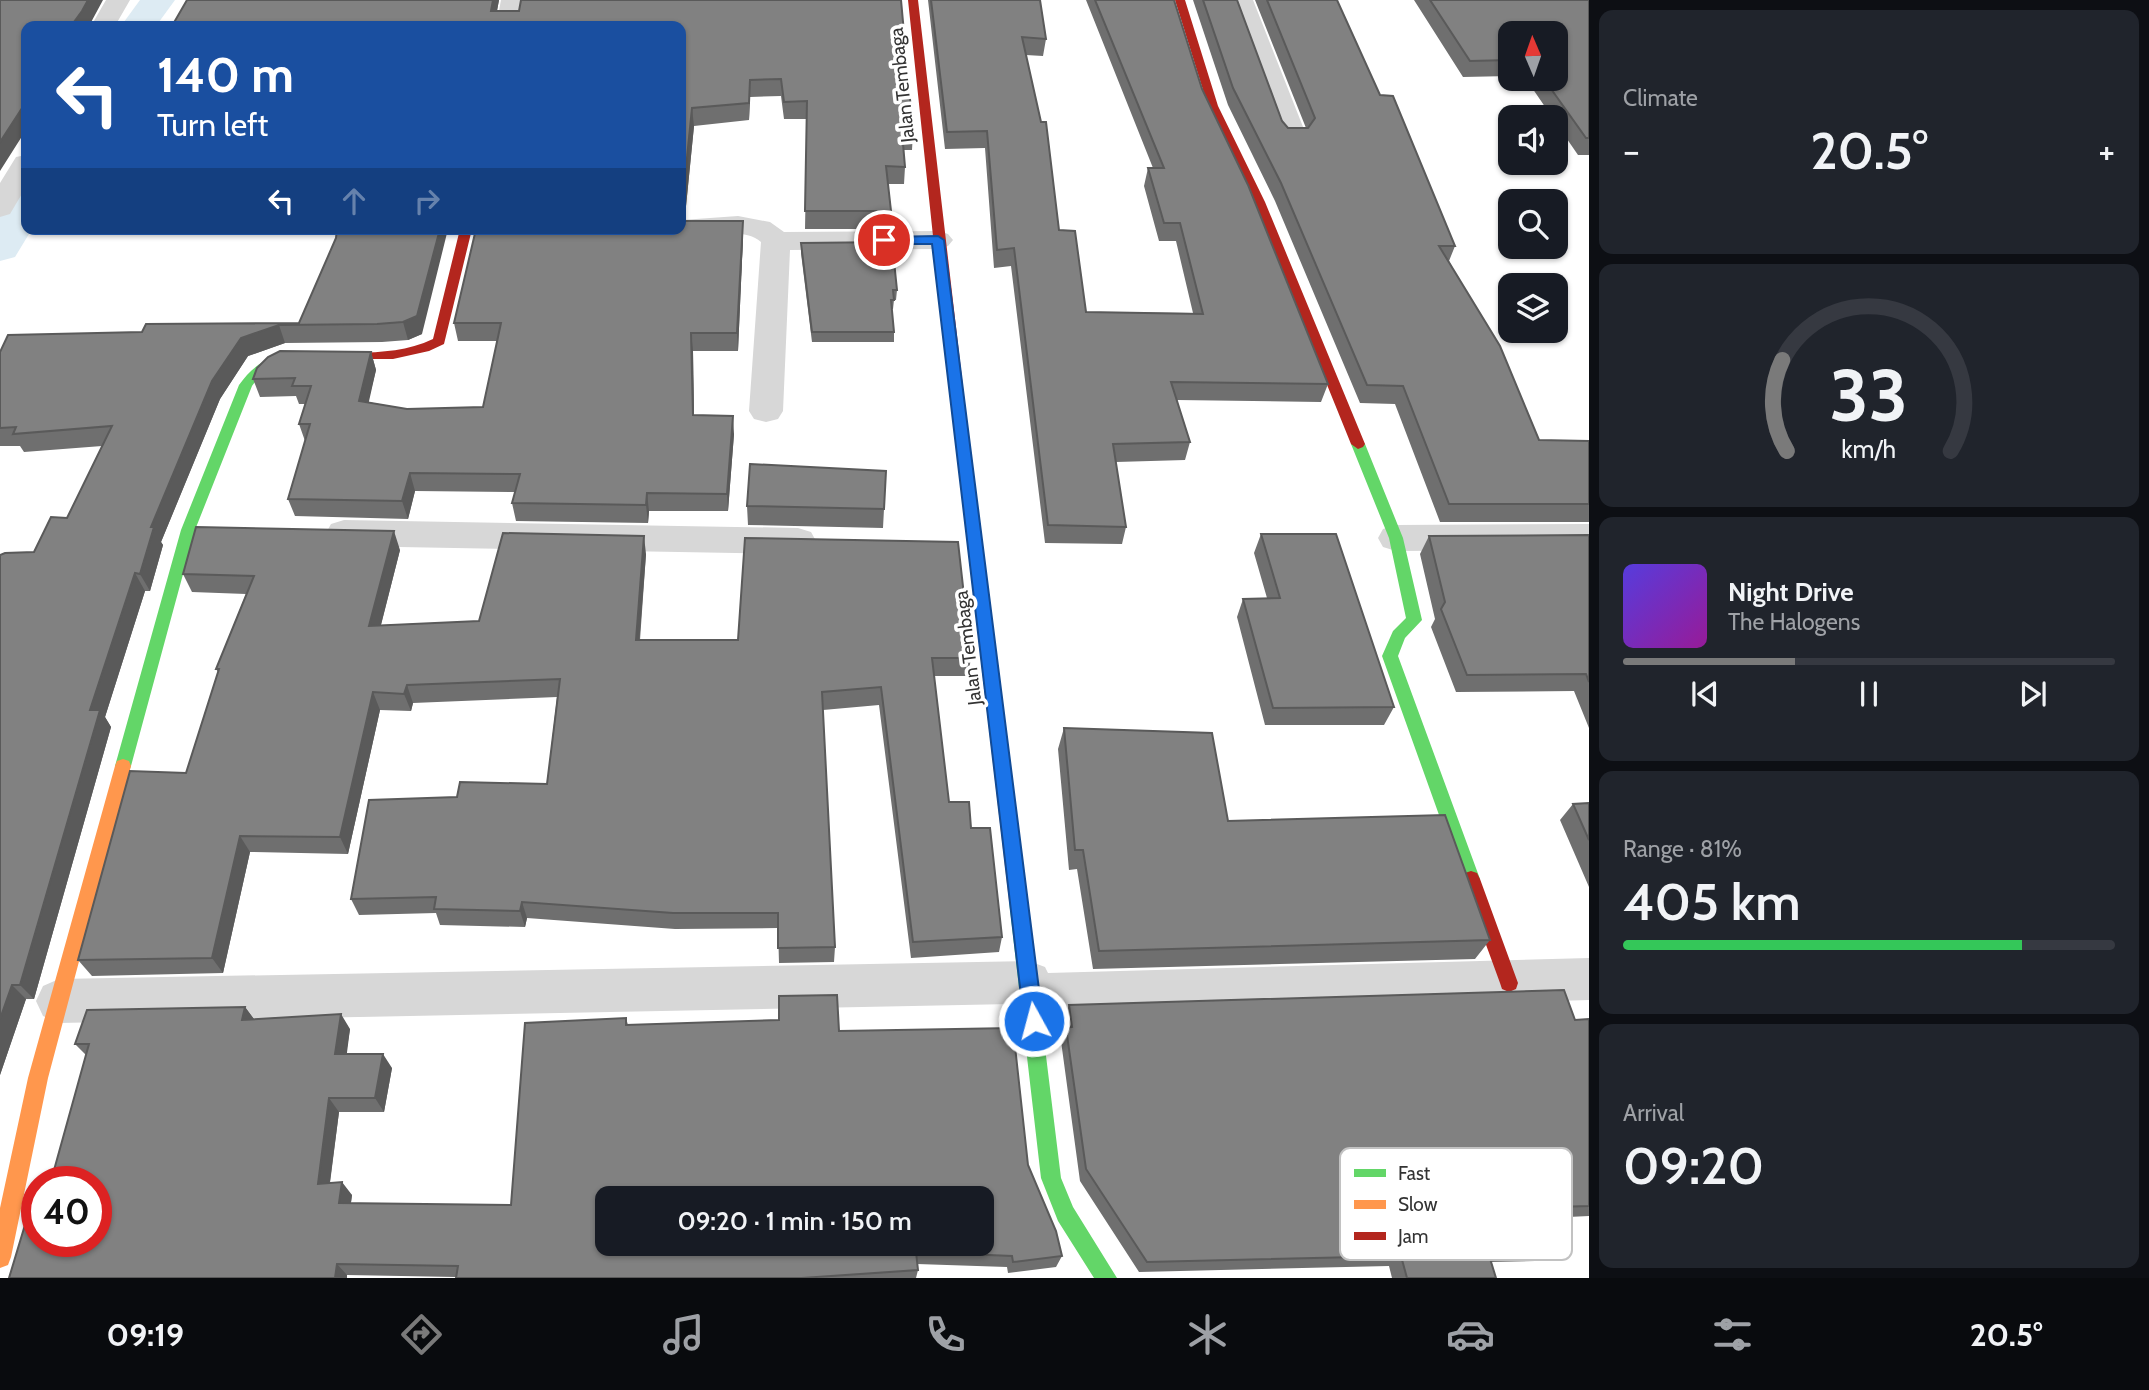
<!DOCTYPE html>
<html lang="en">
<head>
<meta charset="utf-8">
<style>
  :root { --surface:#171b24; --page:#20242c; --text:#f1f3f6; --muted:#9ea1a6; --line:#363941; --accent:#7a7a7a }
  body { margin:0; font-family:Cabin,sans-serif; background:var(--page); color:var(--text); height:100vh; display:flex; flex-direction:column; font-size:26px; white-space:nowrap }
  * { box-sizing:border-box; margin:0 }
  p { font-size:23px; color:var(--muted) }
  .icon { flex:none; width:38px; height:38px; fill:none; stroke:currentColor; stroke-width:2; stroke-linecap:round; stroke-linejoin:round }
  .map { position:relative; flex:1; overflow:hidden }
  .sheet { display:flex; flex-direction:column; gap:10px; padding:10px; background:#0d0f14; width:560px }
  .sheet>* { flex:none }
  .guide { position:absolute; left:21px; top:21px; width:665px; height:214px; border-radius:14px; box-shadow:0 2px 5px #0004; background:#1a4fa0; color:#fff; overflow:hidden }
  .needle { width:46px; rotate:358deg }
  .fabs { position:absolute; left:1498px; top:21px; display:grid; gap:14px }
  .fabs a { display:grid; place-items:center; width:70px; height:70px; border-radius:14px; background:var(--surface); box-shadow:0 2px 5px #0004; font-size:35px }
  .speed { position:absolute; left:21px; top:1166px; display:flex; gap:14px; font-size:35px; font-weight:700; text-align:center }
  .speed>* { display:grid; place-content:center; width:91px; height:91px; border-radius:50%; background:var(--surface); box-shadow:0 2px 5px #0004; line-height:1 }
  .speed .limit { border:10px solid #d22; background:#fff; color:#111 }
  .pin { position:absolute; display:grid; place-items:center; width:60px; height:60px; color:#fff; margin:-30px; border:4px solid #fff; border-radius:50%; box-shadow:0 2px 7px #0007 }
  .me { position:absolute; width:77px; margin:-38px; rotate:353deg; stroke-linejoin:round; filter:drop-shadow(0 0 5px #0008) }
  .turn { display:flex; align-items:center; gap:24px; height:147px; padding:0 21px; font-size:32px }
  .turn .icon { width:91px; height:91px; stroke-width:2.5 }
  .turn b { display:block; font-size:49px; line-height:60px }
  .lanes { display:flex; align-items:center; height:66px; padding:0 21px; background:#0003; justify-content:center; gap:35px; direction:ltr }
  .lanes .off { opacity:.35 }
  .big { font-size:52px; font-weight:600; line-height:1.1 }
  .sheet .tile { flex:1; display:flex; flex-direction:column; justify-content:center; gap:10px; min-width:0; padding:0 24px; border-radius:14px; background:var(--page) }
  .sheet .dial { align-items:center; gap:0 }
  .dial svg { height:182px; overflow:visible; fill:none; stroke:var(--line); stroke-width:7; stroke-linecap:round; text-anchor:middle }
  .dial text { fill:var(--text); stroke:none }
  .song { display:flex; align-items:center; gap:21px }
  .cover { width:84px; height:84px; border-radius:10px; background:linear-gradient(135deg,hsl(250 70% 55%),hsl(300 70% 35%)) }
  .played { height:7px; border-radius:4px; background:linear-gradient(90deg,var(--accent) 35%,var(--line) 35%) }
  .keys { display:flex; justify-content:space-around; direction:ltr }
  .heat { display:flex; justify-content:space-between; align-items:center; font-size:38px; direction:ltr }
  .charge { height:10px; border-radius:5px; background:linear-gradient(90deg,#34c759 81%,var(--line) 0) }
  .trip { position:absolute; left:595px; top:1186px; width:399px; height:70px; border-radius:14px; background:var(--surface); box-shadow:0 2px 5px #0004; font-weight:600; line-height:70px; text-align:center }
  .menu { display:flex; height:112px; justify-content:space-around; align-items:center; background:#090b0e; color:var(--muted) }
  .menu .icon { width:49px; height:49px }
  .menu .active { color:var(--accent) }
  .menu b { font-size:32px; color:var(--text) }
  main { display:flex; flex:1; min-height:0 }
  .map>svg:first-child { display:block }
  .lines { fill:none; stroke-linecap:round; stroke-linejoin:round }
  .canal { fill:#ddebf3; fill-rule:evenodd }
  .street { fill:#d7d7d7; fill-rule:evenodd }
  .fast { fill:#63d668; fill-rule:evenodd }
  .slow { fill:#ff974d; fill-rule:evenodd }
  .jam { fill:#b3261e; fill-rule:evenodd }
  .wall { fill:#6f6f6f }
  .shaded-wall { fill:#5a5a5a }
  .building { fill:#818181; stroke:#5a5a5a; stroke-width:2; fill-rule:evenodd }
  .route { fill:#1a73e8; stroke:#114b97; stroke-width:2 }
  .labels { text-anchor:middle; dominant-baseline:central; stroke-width:7; stroke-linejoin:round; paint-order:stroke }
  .street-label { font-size:19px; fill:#333; stroke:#fff }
  .key { fill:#fff; stroke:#c2c2c2; stroke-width:2 }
  .key-label { font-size:19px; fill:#333 }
</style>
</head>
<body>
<main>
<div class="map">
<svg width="1589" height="1278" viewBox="0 0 1589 1278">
  <rect width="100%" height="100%" fill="#fff"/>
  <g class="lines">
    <path class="canal" d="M140,0h35l-19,26h-35z
      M26,194v35h6l-17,28 -15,4v-46l12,-18z"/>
    <path class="street" d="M106,0h24l-15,26h-24z
      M501,0h24l-5,26h-24z
      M1229,0h24l54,137 -4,6h-20l-4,-6z
      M26,155v32l-16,27 -10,3v-34l16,-26z
      M738,216l32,6 14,10 154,-1 10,3 5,6 -5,6 -10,3 -148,1 -7,161 -5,8 -12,3 -12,-3 -5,-8 12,-169c-23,-20 -60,5 -81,-13l2,-9z
      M344,520l454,8 13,4 5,9 -5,9 -13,4 -454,-8 -13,-4 -5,-9 5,-9z
      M1589,524v26l-193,1 -13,-4 -5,-9 5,-9 13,-4z
      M1589,958v42l-558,17 -16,-7 -3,-6 -953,19 -16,-7 -7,-15 7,-15 16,-7 970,-18 16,6 3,6z"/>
    <path class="fast" d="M301,352h10l7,4c-17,14 -40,-6 -66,30l-57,144 -64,236 -2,5 -6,2 -6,-2 -2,-5 66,-236 58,-145c16,-23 34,-31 62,-33z
      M1358,439l7,5 38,94 19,82 -17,18 -7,18 82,223 -3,6 -6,2 -6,-2 -3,-6 -80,-223 11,-25 13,-13 -17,-80 -38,-94z
      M1018,893l6,2 3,6 34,277 12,29 44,71h-23l-36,-57 -17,-43 -32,-277 3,-6z"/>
    <path class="slow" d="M956,383l7,4 64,514 -3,6 -6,2 -6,-2 -3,-6 -60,-514z
      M123,759l6,2 2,5 -83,312 -37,179 -3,8 -8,3v-60l28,-130 87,-312 2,-5z"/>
    <path class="jam" d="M908,0h10l45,387 -7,4 -7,-4z
      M1175,0h10l33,106 47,96 100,242 -2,3 -5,2 -7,-5 -98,-242 -45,-96z
      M460,229h12l-28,115 -15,7 -36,8h-87v-6l5,-1c41,0 84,5 122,-13z
      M1471,871l6,2 3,6 38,104 -2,6 -7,3 -7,-3 -2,-6 -38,-104 3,-6z"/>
  </g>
  <path class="wall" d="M499,0l-2,11h22l382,-11 12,132 -1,18h-9l2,17 -1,17h-16l3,27 -2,18h-84l2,-110h-23l-3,-23 -31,1 -1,23 -55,6 -9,90 -4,1 1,4 61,17 -5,113h-45l1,64 40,19 -6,77h-79l-1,12 -132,-2 -4,-18 3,-11 -100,-1 -7,28 -113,-3 -7,-17 17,-58 -6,-17 6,-20h-6l-3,-8 -36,1 -7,-18 118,-27 5,18 -8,32 39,7 76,-2 14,-66h-39l-4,-18 227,-94v-203h-509z
    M928,0h112l6,39 -3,17 -17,-1 33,175 27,82 107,1 -17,-72h-17l-15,-55 4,-18h5l-67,-168h88l28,89 126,295 -7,18 -144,-2 13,42 -5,18 -69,2 10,65 -4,17 -77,-1 -34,-277 -17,2 -9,-120 -40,1z
    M1193,0h44l45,121 6,7h18l-51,-128h82l43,95 75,151 -6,15 90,179 50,1v81h-149l-45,-118 -35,-1 -85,-202 -47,-96z
    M1414,0h175v155h-11l-22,-32v-6h-4l-26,-38h30l-46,-46v43l-47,1z
    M336,238l86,96 -14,6 -26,2 -97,1 -37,13 -28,43 -59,143 2,3 -13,46h-5l-40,126 6,10 -77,272h-8l-26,76v-520l34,-3 33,-34 35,-72 -78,6 -4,-6h-20v-94l142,-20 157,-9z
    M801,243l96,47 -1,10h-2l-1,9h-1l2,23v10h-82l-11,-89z
    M886,471l-3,57 -135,-3 -1,-19z
    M1261,534l133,173 -10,18h-119l-28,-108 6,-18 24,-1 -13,-45z
    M1589,535v193l-15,-37 -118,1 -25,-65 4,-8 -15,-65 9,-18z
    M400,550l-19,75 98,-4 167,-67 -6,86 331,18 -3,18h-34l15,126 22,26 31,109 -3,15 -88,6 -32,-253 -56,5 12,237 -1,15 -55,1 -1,-35 -103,1 -148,-11 -2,9 -85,-2 -4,-12 -77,2 -8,-16 106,-102 90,-13 10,-87 -144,6 -2,8 -31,-1 -32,144 -98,-2 -27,121 -131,3 -14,-16 108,-187 32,-101 -2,-3 30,-75 -54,-2 -9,-18z
    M1064,728l164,93 262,119 -15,19 -382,10 -16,-100 -8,1 -11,-121z
    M1589,803v84l-29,-67 13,-16z
    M1069,1005l506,15 14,-1v197l-42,2 -7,4 10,28 -15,11 -44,1 5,16h-104l-3,-12 -250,6 -59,-91 -19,-140 4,-13 -1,-9z
    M245,1007l9,12 96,10 -4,25 46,14 -8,44h-45l-9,71 22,12 -1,8 160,2 115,-187 2,7 211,6 189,134 34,91 -6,11 -48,6 -1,-6 -90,-3 1,6 -2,8h-460v-1l-109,-2v3h-338l28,-37 49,-186 -11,-11z"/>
  <path class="shaded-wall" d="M88,0h15l-14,26h-18z
    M493,0h6l-5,26 -3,-15z
    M750,80v17l-1,23v-17z
    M26,102v28l-26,41v-29z
    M692,108l2,18 -9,90 -4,1v-18z
    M743,221v17l-5,113 -1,-18z
    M440,229h8l-26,105 -14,6 -5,-18z
    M279,325l6,18 -37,13 -28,43 -59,143 2,3 -13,46 -10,-17 11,-47 61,-146 29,-43z
    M691,333l2,18 1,82 -1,-18z
    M371,352l5,18 -11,49 -6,-18z
    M733,416l1,18 -6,77 -1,-17z
    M410,473l5,18 -7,28 -6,-18z
    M647,493l2,18 -1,12 -2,-18z
    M394,531l6,19 -24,94 -7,-18z
    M644,536l2,18 -8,104 -2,-18z
    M135,573l10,18 -40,126 6,10 -77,272 -14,-14 70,-275z
    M407,685l6,18 -2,8 -7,-17z
    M373,692l7,18 -32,144 -8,-17z
    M240,836l10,16 -27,121 -11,-15z
    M522,902l5,16 -2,9 -5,-16z
    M12,985l14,14 -26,76v-56z
    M245,1007l11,15 -14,-2z
    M341,1014l9,15 -5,39 -10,-14z
    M383,1054l9,14 -8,44 -9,-14z
    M329,1098l10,14 -11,84 -10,-12z
    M342,1182l10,13 -3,20 -10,-12z
    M337,1264l10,11v3h-12z"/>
  <path class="building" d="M0,0h88l-6,11 -11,15h-45v76l-26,40z
    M187,0h306l-2,11h28l2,-11h380l12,132h-11l3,35 -19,-1 5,45h-86l2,-110 -23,1 -3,-23 -31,1 -1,23 -57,5 -9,90 -2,1v-173h-509z
    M931,0h109l6,39 -24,-2 19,85h5l13,108 16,1 11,81 117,2 -23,-91h-16l-16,-55h16l-69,-168h79l28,89 46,96 80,199 -157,-2 19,60 -77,2 13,83 -78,-2 -34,-277 -17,2 -10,-119 -40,1z
    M1203,0h34l45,121 6,7h20l7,-10 -48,-118h70l43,95 13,1 62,150h-16l61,100 39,94 50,1v63h-140l-46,-118 -36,-1 -86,-202 -48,-95z
    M1430,0h159v138h-3l-42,-59h12v-46h-46v27l-40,1z
    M681,216v5h62l-6,112h-46l2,82 40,1 -6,78 -80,-1 -1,12 -134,-2 8,-29 -110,-1 -8,28 -114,-2 22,-75h-11l12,-38h-19l3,-8 -42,1 4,-11 11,-11 12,-6 91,1 -12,49 48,8 76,-2 18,-84h-47l22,-94h205z
    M337,229h103l-23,87 -14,6 -26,2 -98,1 -38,13 -29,43 -61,146h3l-14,47 -5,-1 -45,137h10l-80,275h-8l-12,34v-464l5,-2 29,-1 17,-35 16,1 45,-92 -99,8 3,-7 -16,1v-76l8,-17 134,-3 4,-8 153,-1 37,-85z
    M892,242l5,48h-4l1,10h-3l3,32h-82l-11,-89z
    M750,464l136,7 -2,38 -137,-3z
    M196,527l198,4 -25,95 110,-5 24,-88 141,3 -8,104h102l7,-102 213,4 13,116h-39l17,144h20l2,26h19l12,109 -89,5 -32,-255 -59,5 13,255 -57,1v-35h-105l-151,-11 -2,9 -86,-2 2,-12 -85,2 18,-99 88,-3 3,-15 87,2 13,-105 -153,6 -3,9 -31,-2 -33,145 -100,-1 -28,122 -134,2 52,-189 56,2 33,-104h-3l38,-93 -71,-2z
    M1261,534h75l58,173 -121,1 -30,-109 37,-1z
    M1589,535v147l-3,-8 -119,1 -26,-66 4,-7 -16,-66z
    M1064,728l148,5 16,88 217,-6 45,125 -391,11 -16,-101h-8z
    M1589,803v37l-16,-36z
    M1564,990l11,30 14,-1v187l-33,1 1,4 -20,2 13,37 -62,2 8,26h-89l-6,-22 -254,6 -61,-93 -20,-141 6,-1 -3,-22z
    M837,995l2,36 174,-3 15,137 28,66 6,25 -49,6 -1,-6 -96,-4 2,18 -116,8h-346l2,-12 -121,-2 -2,14h-326l28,-93v56h59v-60h-45l38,-137h-14l12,-34 158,-3 -3,13 99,-6 -6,40h48l-8,44h-46l-11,86 24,-2 -3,21 172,2 14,-182 101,-5v7l153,-5v-24zM607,1199h375v45h-375z"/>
  <path class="route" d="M938,236l6,4 99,781 -3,7 -6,3 -7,-3 -3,-7 -92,-777h-48l-6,-4 6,-3z"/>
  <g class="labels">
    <g class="street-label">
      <text transform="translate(902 85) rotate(-96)">Jalan Tembaga</text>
      <text transform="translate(968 648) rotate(-97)">Jalan Tembaga</text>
    </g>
  </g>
  <rect x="1340" y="1148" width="232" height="112" rx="10" class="key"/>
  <rect x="1354" y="1169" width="32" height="8" fill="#63d668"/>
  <rect x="1354" y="1200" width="32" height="9" fill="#ff974d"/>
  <rect x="1354" y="1232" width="32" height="8" fill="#b3261e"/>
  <g class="key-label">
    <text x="1398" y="1180">Fast</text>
    <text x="1398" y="1211">Slow</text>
    <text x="1398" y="1243">Jam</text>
  </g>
</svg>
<div class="fabs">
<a><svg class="needle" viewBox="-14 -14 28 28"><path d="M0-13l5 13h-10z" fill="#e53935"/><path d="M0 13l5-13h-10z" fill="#9ea1a6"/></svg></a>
<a><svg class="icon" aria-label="sound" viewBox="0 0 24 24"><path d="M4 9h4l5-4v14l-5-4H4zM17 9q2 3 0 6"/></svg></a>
<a><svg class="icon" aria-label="search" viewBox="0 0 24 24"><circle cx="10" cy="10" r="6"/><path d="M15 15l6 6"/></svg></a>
<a><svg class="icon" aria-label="layers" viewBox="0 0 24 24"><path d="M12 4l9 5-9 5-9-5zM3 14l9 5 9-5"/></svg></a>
</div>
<div class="speed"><div class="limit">40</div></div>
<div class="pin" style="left:884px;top:240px;background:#d93025"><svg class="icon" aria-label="arrive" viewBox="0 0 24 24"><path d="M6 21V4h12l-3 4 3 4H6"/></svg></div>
<svg class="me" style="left:1034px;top:1021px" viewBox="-20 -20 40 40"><circle r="17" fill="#1a73e8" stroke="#fff" stroke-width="3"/><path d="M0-11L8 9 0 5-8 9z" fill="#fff"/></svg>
<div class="trip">09:20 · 1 min · 150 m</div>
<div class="guide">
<div class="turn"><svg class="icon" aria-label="left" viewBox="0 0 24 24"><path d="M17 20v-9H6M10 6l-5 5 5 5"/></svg><div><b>140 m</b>Turn left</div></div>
<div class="lanes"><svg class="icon" aria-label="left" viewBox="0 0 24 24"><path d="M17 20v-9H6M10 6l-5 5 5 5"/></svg><svg class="icon off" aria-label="ahead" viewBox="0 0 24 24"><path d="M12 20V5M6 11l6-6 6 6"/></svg><svg class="icon off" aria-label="right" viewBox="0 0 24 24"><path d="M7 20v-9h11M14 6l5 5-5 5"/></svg></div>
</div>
</div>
<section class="sheet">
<div class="tile"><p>Climate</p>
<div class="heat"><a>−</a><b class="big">20.5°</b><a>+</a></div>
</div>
<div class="tile dial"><svg viewBox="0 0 100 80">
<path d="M14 69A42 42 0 1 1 86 69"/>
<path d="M14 69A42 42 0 0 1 12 29" stroke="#7a7a7a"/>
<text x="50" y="56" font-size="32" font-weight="700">33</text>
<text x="50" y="72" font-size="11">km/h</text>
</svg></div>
<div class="tile">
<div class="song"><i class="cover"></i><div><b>Night Drive</b><p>The Halogens</p></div></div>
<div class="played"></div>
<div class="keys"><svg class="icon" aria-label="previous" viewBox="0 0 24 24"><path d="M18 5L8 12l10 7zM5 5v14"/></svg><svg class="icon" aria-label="pause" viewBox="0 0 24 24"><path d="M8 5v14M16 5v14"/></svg><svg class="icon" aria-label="next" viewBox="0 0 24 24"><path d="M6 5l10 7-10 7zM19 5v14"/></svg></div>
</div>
<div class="tile"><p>Range · 81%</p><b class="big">405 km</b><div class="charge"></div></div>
<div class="tile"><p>Arrival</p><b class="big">09:20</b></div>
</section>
</main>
<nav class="menu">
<b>09:19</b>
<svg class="icon active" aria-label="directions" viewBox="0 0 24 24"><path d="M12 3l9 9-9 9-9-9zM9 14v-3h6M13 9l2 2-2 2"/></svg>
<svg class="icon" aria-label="music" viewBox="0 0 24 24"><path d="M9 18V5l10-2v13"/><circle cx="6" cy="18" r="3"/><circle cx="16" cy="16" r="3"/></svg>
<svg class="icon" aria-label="phone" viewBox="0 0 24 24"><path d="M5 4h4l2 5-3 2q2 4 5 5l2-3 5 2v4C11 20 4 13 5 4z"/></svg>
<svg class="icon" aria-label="climate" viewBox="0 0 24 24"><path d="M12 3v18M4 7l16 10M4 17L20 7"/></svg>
<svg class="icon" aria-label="car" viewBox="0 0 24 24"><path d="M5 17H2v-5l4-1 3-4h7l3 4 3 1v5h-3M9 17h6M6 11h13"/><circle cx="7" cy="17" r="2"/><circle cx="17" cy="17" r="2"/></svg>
<svg class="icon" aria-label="filters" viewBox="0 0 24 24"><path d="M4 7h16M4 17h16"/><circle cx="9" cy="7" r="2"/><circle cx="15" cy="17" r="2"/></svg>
<b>20.5°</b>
</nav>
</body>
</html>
